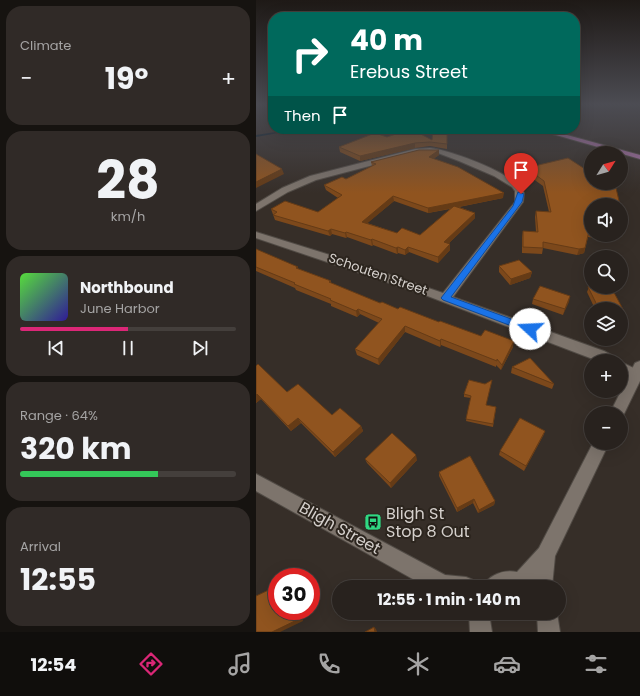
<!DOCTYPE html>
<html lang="en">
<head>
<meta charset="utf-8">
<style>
  :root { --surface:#28221e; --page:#302a27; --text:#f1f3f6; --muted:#a5a4a4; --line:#443f3c; --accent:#db2777 }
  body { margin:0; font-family:Poppins,sans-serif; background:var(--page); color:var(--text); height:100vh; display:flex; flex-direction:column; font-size:15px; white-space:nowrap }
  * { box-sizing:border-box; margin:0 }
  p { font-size:13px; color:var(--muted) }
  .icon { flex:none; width:22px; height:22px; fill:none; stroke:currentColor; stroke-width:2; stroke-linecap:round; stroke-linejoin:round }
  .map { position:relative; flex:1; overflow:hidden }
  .drawer { display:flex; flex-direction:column; gap:6px; padding:6px; background:#161310; width:256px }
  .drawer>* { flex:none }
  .guide { position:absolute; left:12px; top:12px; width:312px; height:122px; border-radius:16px; box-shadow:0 4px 16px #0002,0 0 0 1px var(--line); background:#00695c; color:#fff; overflow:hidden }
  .needle { width:26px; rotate:53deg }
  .controls { position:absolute; left:328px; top:146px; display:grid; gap:8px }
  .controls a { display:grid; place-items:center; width:44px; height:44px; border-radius:50%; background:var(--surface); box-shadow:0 4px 16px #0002,0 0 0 1px var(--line); font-size:20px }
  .speed { position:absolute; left:12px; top:568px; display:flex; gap:8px; font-size:20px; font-weight:700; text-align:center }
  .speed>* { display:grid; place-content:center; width:52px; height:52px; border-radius:50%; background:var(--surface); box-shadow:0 4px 16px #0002,0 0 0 1px var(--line); line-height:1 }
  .speed .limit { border:6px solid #d22; background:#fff; color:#111 }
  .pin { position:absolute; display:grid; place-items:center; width:34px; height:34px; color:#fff; margin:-41px -17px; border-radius:50% 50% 50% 0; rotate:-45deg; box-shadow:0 0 4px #0007 }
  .pin .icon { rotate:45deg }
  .me { position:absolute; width:44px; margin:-22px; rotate:290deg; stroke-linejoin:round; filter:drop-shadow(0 0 3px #0008) }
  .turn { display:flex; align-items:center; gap:14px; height:84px; padding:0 16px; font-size:18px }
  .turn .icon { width:52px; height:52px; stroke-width:2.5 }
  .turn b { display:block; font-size:28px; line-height:34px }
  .then { display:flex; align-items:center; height:38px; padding:0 16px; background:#0003; gap:8px; font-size:15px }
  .big { font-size:30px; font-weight:700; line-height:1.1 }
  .drawer .tile { flex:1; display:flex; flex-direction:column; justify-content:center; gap:6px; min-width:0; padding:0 14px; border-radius:16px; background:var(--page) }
  .drawer .dial { align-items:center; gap:0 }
  .dial b { font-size:52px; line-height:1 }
  .song { display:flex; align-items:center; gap:12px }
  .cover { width:48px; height:48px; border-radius:6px; background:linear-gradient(135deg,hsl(110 70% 55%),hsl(250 70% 35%)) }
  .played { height:4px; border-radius:2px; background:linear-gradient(90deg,var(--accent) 50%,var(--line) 50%) }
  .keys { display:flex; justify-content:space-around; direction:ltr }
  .heat { display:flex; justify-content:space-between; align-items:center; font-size:22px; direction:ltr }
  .charge { height:6px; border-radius:3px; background:linear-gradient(90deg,#34c759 64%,var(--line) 0) }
  .trip { position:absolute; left:76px; top:580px; width:234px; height:40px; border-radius:20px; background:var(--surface); box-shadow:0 4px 16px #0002,0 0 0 1px var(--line); font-weight:700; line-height:40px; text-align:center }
  .menu { display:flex; height:64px; justify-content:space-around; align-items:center; background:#100e0c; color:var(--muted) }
  .menu .icon { width:28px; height:28px }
  .menu .on { color:var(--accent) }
  .menu b { font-size:18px; color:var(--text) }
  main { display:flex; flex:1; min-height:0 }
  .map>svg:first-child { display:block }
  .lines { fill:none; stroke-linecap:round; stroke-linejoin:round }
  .stream { fill:#041c2b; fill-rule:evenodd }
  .minor-casing { stroke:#514b45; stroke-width:2 }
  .tertiary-casing { stroke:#514b45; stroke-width:2 }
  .motorway-casing { stroke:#514b45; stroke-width:2 }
  .minor { fill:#7d746c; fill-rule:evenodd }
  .tertiary { fill:#7d746c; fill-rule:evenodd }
  .motorway { fill:#aa73a7; fill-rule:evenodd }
  .wall { fill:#7c481b; fill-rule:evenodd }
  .shaded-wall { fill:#653b16 }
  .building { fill:#90541f; stroke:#653b16 }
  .route { fill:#1a73e8; stroke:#114b97 }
  .labels { text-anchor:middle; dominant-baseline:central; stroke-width:4; stroke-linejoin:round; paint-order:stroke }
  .street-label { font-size:13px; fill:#d5d0cc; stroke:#2c251e }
  .near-poi-label { font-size:16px; fill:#d5d0cc; stroke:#2c251e; text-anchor:start }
  .near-street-label { font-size:16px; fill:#d5d0cc; stroke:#2c251e }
</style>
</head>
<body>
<main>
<section class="drawer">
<div class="tile"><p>Climate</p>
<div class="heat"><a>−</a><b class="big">19°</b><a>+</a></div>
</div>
<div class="tile dial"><b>28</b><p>km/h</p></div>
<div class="tile">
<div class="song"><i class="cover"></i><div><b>Northbound</b><p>June Harbor</p></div></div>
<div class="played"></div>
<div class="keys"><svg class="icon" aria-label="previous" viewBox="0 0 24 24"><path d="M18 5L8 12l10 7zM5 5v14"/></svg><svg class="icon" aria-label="pause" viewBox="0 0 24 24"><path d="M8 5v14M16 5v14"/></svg><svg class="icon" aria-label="next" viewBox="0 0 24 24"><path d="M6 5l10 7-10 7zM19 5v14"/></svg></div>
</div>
<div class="tile"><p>Range · 64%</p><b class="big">320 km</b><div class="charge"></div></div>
<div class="tile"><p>Arrival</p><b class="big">12:55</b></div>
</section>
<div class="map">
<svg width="384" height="632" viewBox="0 0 384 632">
  <rect width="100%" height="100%" fill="#362e28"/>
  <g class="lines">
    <path class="stream" d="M39,129h6l-45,8v-2z"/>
    <g class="minor-casing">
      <path id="minor" d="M174,148c20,2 87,26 94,45l-1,9 -70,95 151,54 11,6 2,4h-19l-173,-66 -169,-57v-6l90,28 97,33 72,-91v-11l-3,-4 -18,-11 -35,-15 -21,-8h-19l-103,27 -28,12 -32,19v-7l26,-16 28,-12 105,-27z
        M365,362l19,9v9l-4,2 -15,-7z
        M0,474l189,101 21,2 7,3 3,7h-49l-171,-96z"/>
    </g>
    <g class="tertiary-casing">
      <path id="tertiary" d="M384,361v20l-18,37h-1v-5h-11l25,-50z
        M337,443h16l-54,113 -3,31h-69c5,-12 21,-18 34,-15l22,-24z
        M213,613h20l3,19h-22z
        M281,613h20l3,19h-22z"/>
    </g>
    <g class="motorway-casing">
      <path id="motorway" d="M279,129h10l95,26v4z"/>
    </g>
    <use href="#minor" class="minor"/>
    <use href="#tertiary" class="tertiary"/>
    <use href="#motorway" class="motorway"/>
  </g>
  <path class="wall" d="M191,130v19l-17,-3 -15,2 -55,13 -20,-9 -1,-5 48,-10 45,3z
    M183,150v5l-6,4 70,39 -44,9 16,6v5l-27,26 2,6 -12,13 -29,-11 -4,3 -7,-2 -1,1 -24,-9 -1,1 -25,-9 -1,1 -14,-4 -2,2 -55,-16 -4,-11 47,3 20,-14 -12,-8 -2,-5 22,-6 26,-13 -1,-4zM138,201l34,12 22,-4 -30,26 -23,-2 -30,-10z
    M270,168l65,37v30h5l-1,3 -7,-1 -4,16 -7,2 -34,-7 -1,6 -20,-1v-16l1,-6 13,1 -1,-15 1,-6 13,1 -6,-26 -18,-13z
    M0,249l43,20 32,12v2l49,20 18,6 115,38 -12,23 -5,-5v2l-55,-22 -1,2 -35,-15 -26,33 -22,-10 -2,-6 24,-26 -19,-9 -3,3 -26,-11v-2l-35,-14 -1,-2 -39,-17z
    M243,266l33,6 -2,6 -20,7 -11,-13z
    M335,282v5h20l14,26 -3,5h-1v-9h-26l-8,-17z
    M314,296l-7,19 -31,-11 1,-5z
    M0,366l31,26 45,23 29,11 2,5 -28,26 -34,-34 -10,8 -30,-32 -5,4z
    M256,367l42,17 -2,5 -41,-16z
    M213,380l17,25 10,2 -3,20 -27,-6 5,-23 -7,-1v-3z
    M289,431l-2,5 -19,35 -25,-16 1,-4z
    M109,459l52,1 -26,28 -24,-25z
    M183,472l56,29 -1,4 -16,8 -5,-10 -16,9 -18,-36z"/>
  <path class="shaded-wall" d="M159,143v5l-55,13v-5z
    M183,150v5l-10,7v-5z
    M26,169l2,5 -28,14v-6z
    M248,193l-1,5 -75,15v-5z
    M137,196l1,5 -31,26 -1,-5z
    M219,213v5l-31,30v-6z
    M75,229l1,5 -2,2 -2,-5z
    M90,232l1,5 -1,1 -1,-5z
    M116,239l1,6 -1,1 -1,-6z
    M194,244v6l-12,13v-6z
    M142,247v6l-1,1 -1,-6z
    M152,247l1,5 -4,3v-5z
    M329,248l-1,5 -7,2 2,-6z
    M276,272l-2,6 -20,7 1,-6z
    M314,296l-1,6 -6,13 2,-6z
    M102,309l2,5 -3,3 -1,-6z
    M149,326v6l-26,33 -1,-6z
    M185,339v6l-1,2v-6z
    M258,341l-1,6 -12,23 1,-5z
    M1,394l4,5 -5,4v-8z
    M42,418l3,5 -10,8 -3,-5z
    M105,426l2,5 -28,26 -2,-5z
    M289,431l-2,5 -19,35 2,-5z
    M160,455l1,5 -26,28 -1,-5z
    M218,499l-1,4 -16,9v-4z
    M239,501l-1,4 -16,8 1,-3z
    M42,611h3l2,10 -23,11h-8z
    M118,627l2,2 1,3h-2z"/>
  <path class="building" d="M155,129l21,11 1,-10h14v14l-17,-2 -15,1 -55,13 -21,-9 36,-14 12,4z
    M163,150h20l-10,7 29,10 46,26 -76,15 -35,-12 -31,26 35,11 5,-5 18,7 34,-29 21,7 -31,29 6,2 -12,13 -30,-10 -3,3 -7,-3 -2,1 -24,-9 -1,1 -25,-8 -1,1 -14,-4 -3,2 -55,-16 4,-3 -6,-3 14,-8 33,11 24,-17 -18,-10 18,-8 4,2 30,-15 -5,-2z
    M0,154l26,15 -26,13z
    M312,158l20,13h3v12h18l7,5 4,17h-29v26h-2l-4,17 -6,1 -36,-7v6l-20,-1v-16l15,1 -2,-21 15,1 -7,-31 -18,-13z
    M0,249l42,18 -2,1 35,13 -2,1 51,21 2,-1 16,7 2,-2 39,15 1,-1 41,15 4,-6 29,11 -12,24 -5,-6v2l-56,-22 -1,2 -35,-15 -27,33 -23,-10 27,-30 -24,-10 -2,2 -26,-11 1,-1 -37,-15 1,-1 -39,-16z
    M263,260l13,12 -21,7 -12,-13z
    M335,282v5h20l14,26h-4v-4h-22l-11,-22z
    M284,286l30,10 -5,13 -32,-10z
    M274,358l24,26 -42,-17z
    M2,364l29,28 11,-8 34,31 8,-7 21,18 -28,26 -35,-34 -10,8 -31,-32 -1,1v-29z
    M213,380l16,4 7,-4 -6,25 10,2 -3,17 -27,-5 5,-23 -7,-2z
    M264,418l25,13 -19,35 -26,-15z
    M136,433l24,22 -26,28 -25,-24z
    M214,456l25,45 -16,9 -5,-11 -17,9 -18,-36z
    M21,586v25h21l1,8 -27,13h-16v-36z
    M118,627l1,5h-10z"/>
  <linearGradient id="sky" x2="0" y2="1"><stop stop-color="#1e1916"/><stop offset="0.54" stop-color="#4c4c53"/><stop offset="1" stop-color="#4c4c53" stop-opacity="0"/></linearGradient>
  <rect width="384" height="193" fill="url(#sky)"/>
  <path class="route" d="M262,192l6,2 -2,8 -3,4 -68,91 82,30 1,2 -1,3 -3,1 -87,-33 -2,-2 72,-92z"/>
  <defs>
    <g id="bus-square" transform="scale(0.9)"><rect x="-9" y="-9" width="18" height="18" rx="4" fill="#30d883" stroke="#2c251e"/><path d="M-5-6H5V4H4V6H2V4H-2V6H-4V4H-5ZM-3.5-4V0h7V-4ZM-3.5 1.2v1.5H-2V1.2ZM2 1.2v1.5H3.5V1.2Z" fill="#111"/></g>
  </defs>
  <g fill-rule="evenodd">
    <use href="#bus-square" x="117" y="522"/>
  </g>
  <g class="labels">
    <g class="street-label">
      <text transform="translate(122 274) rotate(19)">Schouten Street</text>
    </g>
    <g class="near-poi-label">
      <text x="130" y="513">Bligh St<tspan x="130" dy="18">Stop 8 Out</tspan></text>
    </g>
    <g class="near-street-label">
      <text transform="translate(84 528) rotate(29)">Bligh Street</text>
    </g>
  </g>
</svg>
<div class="controls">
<a><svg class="needle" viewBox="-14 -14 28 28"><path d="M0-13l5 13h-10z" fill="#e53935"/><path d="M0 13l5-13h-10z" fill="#a5a4a4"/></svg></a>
<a><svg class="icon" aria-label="sound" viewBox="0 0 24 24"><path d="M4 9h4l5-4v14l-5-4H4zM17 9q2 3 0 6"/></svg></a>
<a><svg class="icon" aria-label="search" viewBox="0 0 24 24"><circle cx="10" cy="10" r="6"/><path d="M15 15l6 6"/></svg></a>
<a><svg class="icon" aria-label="layers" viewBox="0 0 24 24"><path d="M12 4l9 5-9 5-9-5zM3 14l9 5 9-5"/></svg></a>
<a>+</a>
<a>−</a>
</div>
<div class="speed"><div class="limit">30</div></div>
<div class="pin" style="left:265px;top:194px;background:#d93025"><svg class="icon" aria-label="arrive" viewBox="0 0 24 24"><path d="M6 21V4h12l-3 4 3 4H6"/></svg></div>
<svg class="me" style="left:274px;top:329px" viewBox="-20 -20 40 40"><circle r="19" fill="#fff"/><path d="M0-13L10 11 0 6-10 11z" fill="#1a73e8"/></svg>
<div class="trip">12:55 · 1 min · 140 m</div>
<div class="guide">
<div class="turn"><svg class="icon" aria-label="right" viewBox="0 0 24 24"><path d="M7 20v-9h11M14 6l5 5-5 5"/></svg><div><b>40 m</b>Erebus Street</div></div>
<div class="then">Then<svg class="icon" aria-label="arrive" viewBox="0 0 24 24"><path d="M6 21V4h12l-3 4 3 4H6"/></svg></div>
</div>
</div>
</main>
<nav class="menu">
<b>12:54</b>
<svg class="icon on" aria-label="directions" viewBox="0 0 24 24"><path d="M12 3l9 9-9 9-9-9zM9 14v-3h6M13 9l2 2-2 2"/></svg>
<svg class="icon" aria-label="music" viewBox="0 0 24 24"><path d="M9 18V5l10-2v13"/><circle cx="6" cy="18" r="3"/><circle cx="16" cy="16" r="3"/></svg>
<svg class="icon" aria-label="phone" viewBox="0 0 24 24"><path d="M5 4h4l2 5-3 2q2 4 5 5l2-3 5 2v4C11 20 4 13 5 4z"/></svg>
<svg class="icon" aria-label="climate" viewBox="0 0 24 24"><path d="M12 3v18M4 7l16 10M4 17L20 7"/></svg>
<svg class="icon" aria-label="car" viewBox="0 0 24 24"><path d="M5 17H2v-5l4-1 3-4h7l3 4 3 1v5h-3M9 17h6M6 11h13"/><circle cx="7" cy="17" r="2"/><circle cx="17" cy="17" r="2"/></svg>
<svg class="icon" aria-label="filters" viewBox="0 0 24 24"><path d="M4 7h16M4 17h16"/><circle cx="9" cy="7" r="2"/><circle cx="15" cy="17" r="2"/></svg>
</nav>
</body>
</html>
